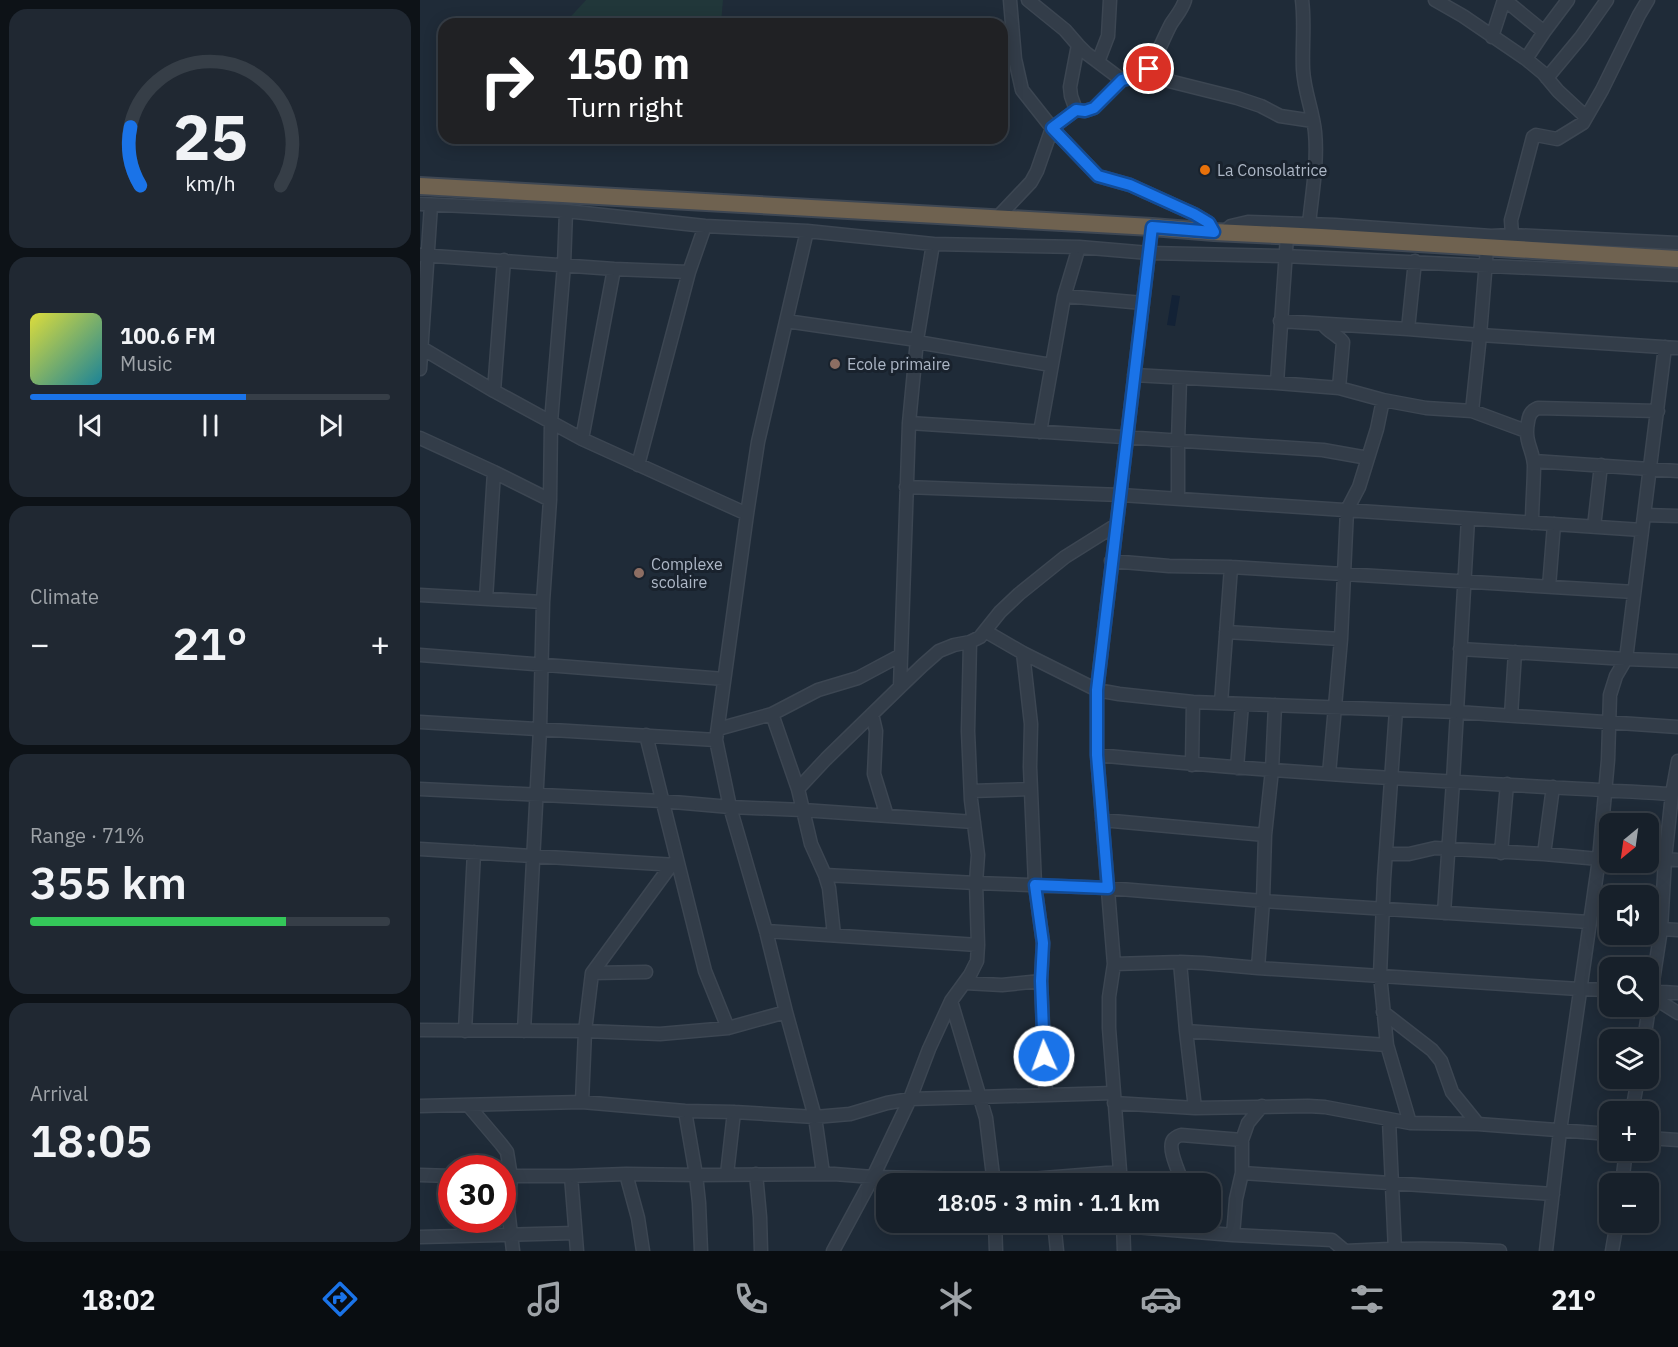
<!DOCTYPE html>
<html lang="en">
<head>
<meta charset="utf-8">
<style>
  :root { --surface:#17202a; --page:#202832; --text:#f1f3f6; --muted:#9ea3a8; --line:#363e47; --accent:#1a73e8 }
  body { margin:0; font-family:"IBM Plex Sans",sans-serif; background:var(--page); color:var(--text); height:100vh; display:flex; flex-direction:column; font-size:22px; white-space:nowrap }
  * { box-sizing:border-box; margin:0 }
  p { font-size:20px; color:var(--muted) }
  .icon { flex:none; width:33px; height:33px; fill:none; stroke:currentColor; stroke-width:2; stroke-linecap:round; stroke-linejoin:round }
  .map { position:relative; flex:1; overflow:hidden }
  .sheet { display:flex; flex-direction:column; gap:9px; padding:9px; background:#0d1217; width:420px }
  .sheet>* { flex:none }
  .banner { position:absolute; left:18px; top:18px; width:570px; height:126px; border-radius:18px; box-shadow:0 3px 15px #0003,0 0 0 2px var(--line); background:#202124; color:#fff; overflow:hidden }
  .needle { width:39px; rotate:209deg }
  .fabs { position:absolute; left:1179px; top:813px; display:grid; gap:12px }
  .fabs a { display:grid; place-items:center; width:60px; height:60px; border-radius:12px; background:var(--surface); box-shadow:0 3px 15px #0003,0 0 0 2px var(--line); font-size:30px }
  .speed { position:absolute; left:18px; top:1155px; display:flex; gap:12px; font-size:30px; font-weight:700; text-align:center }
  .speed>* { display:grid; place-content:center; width:78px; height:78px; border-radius:50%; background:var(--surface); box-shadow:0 3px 15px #0003,0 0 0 2px var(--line); line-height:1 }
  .speed .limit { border:9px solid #d22; background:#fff; color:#111 }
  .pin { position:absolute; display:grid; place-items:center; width:51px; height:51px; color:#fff; margin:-26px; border:3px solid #fff; border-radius:50%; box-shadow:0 2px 6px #0007 }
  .me { position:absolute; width:66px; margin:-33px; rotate:358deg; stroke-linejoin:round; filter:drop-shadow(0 0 4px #0008) }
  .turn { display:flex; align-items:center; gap:21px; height:126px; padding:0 30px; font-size:27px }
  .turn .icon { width:78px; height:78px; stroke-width:2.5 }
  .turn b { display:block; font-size:42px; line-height:51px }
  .big { font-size:45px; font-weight:600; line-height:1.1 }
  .sheet .tile { flex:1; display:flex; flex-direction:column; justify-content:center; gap:9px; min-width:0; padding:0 21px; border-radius:18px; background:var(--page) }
  .sheet .dial { align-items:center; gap:0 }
  .dial svg { height:156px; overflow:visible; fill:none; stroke:var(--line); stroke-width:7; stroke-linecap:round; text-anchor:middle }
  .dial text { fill:var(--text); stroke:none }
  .song { display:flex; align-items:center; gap:18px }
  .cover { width:72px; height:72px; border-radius:9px; background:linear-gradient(135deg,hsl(60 70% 55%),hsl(190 70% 35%)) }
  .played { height:6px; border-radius:3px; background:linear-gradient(90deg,var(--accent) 60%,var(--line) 60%) }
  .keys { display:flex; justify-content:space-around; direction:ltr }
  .heat { display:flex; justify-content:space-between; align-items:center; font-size:33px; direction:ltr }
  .charge { height:9px; border-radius:4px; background:linear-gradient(90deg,#34c759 71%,var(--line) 0) }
  .trip { position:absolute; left:456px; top:1173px; width:345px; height:60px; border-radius:18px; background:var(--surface); box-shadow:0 3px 15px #0003,0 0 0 2px var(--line); font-weight:600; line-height:60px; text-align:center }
  .tabs { display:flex; height:96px; justify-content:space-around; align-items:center; background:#090d11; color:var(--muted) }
  .tabs .icon { width:42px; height:42px }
  .tabs .current { color:var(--accent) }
  .tabs b { font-size:27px; color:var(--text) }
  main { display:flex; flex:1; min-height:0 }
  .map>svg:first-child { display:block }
  .green { fill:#21373a }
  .water { fill:#132236 }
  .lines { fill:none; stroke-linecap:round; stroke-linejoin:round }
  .minor-casing { stroke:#3c4652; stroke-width:15 }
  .highway-casing { stroke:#3e4753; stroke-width:20 }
  .minor { stroke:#333d49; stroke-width:12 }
  .highway { stroke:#6f6250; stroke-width:16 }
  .route-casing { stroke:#114b97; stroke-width:15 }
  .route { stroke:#1a73e8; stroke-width:10 }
  .food-dot { fill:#e8710a; stroke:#19222d; stroke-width:2 }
  .education-dot { fill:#8d6e63; stroke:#19222d; stroke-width:2 }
  .labels { text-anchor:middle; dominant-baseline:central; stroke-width:6; stroke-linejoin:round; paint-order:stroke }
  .poi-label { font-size:16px; fill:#adb7c6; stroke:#19222d; text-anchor:start }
</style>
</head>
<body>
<main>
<section class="sheet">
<div class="tile dial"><svg viewBox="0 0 100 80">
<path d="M14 69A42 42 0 1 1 86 69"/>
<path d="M14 69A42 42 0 0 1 9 39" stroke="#1a73e8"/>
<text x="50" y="56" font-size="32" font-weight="700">25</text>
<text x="50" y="72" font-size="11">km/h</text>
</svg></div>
<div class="tile">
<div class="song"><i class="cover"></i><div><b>100.6 FM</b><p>Music</p></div></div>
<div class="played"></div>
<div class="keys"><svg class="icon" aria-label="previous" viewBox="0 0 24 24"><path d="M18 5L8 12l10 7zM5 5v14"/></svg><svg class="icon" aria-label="pause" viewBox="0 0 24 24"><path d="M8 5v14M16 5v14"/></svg><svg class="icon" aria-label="next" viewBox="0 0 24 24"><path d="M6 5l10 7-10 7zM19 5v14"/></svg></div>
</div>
<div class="tile"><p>Climate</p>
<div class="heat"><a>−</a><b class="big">21°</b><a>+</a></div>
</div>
<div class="tile"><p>Range · 71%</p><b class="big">355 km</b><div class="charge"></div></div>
<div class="tile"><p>Arrival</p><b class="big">18:05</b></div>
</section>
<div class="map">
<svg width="1258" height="1251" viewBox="0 0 1258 1251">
  <rect width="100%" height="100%" fill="#1f2b38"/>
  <path class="green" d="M166,0h137l-2,24h-157z"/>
  <path class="water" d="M752,295l8,1 -5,30 -8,-1z"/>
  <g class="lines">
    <g class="minor-casing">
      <path id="minor" d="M590,0l5,59 7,31 30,38 46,48 32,9 64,29 15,9 5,9
        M608,0l37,30 13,15 -8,42 1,9 5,14
        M882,0c3,23 0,46 1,69 1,22 10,42 12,63 3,30 -3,62 -6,92
        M1015,0l28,16 63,43 17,14 15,18 28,26
        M1085,0l39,32 -18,27
        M1124,32l24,-32
        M1072,37l12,-37
        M658,45l8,8 36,27
        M678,62l10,-26 2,-36
        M725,75c11,-16 17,-34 26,-51 5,-8 11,-14 14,-24
        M1127,78l34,-41 26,-37
        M0,204l146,7 139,15 102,5 126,13 146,3 70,6 135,3 394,19
        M576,219l35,-37 6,-11 15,-43 24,-18 9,1 9,-3 28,-28 23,-5 92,23 24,8 19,10 33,5
        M387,231l-49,211 -11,72 -31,226 14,67 36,124 20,81 29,105 8,56
        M804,232l7,-6 17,-4 87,3 156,11 21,-1 166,8
        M1092,235l-1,-15 2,-7 20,-76 3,-2 21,4 26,-16 19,-33 37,-75 9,-15
        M0,255l194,14 75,3
        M645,296l78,7
        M366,321l131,19
        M860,321l128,8 72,6 198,13
        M903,324c5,8 15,11 20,18l-4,46
        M988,329l7,-68
        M497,342l134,23
        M0,347l74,44 88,48 165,75
        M0,369l11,-164
        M714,375l143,8 62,5 44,12 43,8 46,3 54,20
        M857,383l10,-147
        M74,391l10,-131
        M1052,411l8,-76 7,-87
        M489,423l414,27 45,8
        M620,432l24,-135 15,-50
        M0,438l74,34 56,28
        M162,439l32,-170
        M1114,461l144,10
        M218,465l51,-193 16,-46
        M486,487l215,8 521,35
        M758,499v-57l2,-64
        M1224,515l34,1
        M1112,523c0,-19 2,-39 2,-58 -1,-16 -10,-23 -6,-43 1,-7 3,-11 10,-14l120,3
        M1174,527l7,-62
        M691,561l58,5 62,1 403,25
        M1129,587l5,-63
        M0,595l123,7
        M66,599l8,-127
        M565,631l38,22 74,37 22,4 74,8 264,10 221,15
        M806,632l115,7
        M1040,649l166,10 52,2
        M603,653l8,71 -1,43 5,118 8,58 -2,38 5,113
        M0,655l304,24
        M480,687l23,-22 16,-14 15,-6 16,-3 10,-5 20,-25 19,-18 46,-37 51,-32
        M801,703l10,-136
        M976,710l-12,169 -4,96 7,70 23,78
        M352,714l26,75 13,55 14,31 4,13 5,47
        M452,714l4,17 -2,43 13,42
        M1091,716l4,-64
        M0,722l296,18
        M298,729l54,-15 46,-24 40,-12 43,-23
        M226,735l59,236 23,57
        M677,755c191,19 383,28 575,39
        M772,765l1,-63
        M817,768l5,-64
        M909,774l12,-135 6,-129 12,-23 18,-58 6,-29
        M0,789l242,12 68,6 73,3 171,12
        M378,789l28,-30 74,-72 9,-264 8,-83 16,-96
        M551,791l60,-2
        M682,820l163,15
        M0,849l256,16
        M1081,853l6,-69
        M967,854h22l26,-6 109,6 55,5
        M1124,854l9,-67
        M1245,859l13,1
        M405,875l151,8 132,5 155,13 326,21
        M1024,913l9,-132 15,-262
        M1241,929l17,1
        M346,931l212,14
        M760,962l6,69 9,77
        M694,964l66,-2 23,1 55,5 321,21 31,1
        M838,968l5,-67 2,-66 7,-65 3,-65
        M172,973l54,-1
        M545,983l37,2 39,-4
        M1228,991l30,2
        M1231,996l27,17
        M531,1001l35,117 8,66
        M963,1012l49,38 9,11 11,31 26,32
        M0,1030l165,1 75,3 68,-6 58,-16
        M45,1031l9,-179
        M104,1031l16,-302 3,-127 7,-102 1,-78 13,-157 2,-54
        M766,1031l201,14
        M1224,1040l17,-111 4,-70 7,-65 6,-33
        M162,1102l3,-71 7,-58 80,-109
        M694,1103l81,5 113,-2 17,1 85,16 68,1 132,10
        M48,1105l33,39 6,8 4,25 -3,32 5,42
        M0,1106l162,-4 103,9 49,1 81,5 35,-3 37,-11 23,-4 204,-6
        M265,1111l11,64 3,28 2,48
        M1212,1112l6,-34
        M969,1120l6,131
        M1228,1138l30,2
        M822,1173l311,21
        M206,1174l12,44 5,33
        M307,1174l7,-62
        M336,1174l4,43 1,34
        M0,1175l32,1
        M82,1176h69l55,-2 70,1 138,-1 39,3 146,3 100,-8
        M151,1176l6,75
        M701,1184l-12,-156v-31l5,-33 -17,-209v-65l55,-463
        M763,1184c-3,-10 -16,-35 -10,-44 2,-3 5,-4 8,-5l61,5
        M1202,1184l4,-34
        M575,1222l1,29
        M634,1222l3,29
        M703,1222l1,29
        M703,1226l110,9 99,5 13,11c52,-3 103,-3 155,0
        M813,1235l3,-36 6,-26v-33l6,-17 14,-17
        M0,1237l155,-4
        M413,1251l40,-74 37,-78 19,-50 22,-48 19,-26 7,-14 1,-16 -2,-62 2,-28 -7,-55 -3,-69 2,-89
        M1126,1251l14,-120 39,-272 9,-99 2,-65 6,-19 10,-17 39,-312
        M1192,1251l5,-29"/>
    </g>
    <g class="highway-casing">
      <path id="highway" d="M0,186l732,41 62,5 107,5 357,22"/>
    </g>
    <use href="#minor" class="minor"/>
    <use href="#highway" class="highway"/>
  </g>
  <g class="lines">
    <g class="route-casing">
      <path id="route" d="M624,1056l-3,-75 2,-38 -8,-58 73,3 -11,-133v-65l55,-463 62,5 -5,-9 -15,-9 -64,-29 -32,-9 -46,-48 24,-18 9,1 9,-3 28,-28 23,-5 4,-6"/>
    </g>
    <use href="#route" class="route"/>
  </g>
  <circle class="food-dot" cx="785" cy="170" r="6"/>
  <g class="education-dot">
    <circle cx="415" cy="364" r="6"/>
    <circle cx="219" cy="573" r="6"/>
  </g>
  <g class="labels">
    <g class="poi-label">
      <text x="797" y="170">La Consolatrice</text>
      <text x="427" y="364">Ecole primaire</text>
      <text x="231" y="564">Complexe<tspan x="231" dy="18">scolaire</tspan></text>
    </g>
  </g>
</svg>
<div class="fabs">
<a><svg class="needle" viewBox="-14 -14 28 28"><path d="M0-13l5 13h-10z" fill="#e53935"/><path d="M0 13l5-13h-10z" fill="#9ea3a8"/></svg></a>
<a><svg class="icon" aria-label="sound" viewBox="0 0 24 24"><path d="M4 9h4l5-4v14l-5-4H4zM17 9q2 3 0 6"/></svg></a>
<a><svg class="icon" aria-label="search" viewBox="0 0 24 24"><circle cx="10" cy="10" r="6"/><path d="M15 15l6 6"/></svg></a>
<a><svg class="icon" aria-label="layers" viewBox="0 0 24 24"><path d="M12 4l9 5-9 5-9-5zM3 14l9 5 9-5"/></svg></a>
<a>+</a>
<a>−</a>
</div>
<div class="speed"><div class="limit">30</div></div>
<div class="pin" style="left:729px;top:69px;background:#d93025"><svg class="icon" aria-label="arrive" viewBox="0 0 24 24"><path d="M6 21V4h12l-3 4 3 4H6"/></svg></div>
<svg class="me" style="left:624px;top:1056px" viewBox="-20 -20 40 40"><circle r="17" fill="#1a73e8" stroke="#fff" stroke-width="3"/><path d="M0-11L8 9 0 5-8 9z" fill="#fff"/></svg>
<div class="trip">18:05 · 3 min · 1.1 km</div>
<div class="banner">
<div class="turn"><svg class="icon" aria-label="right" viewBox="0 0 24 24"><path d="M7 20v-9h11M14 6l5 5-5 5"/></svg><div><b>150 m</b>Turn right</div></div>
</div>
</div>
</main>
<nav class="tabs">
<b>18:02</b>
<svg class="icon current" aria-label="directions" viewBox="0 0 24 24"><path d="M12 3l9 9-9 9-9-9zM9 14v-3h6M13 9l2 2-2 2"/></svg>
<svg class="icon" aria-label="music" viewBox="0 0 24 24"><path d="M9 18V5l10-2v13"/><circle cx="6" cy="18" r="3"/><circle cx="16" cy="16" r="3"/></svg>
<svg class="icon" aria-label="phone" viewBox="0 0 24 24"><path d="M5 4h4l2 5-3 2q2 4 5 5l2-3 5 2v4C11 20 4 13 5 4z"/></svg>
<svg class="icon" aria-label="climate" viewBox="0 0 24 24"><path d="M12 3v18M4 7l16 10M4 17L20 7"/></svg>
<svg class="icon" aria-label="car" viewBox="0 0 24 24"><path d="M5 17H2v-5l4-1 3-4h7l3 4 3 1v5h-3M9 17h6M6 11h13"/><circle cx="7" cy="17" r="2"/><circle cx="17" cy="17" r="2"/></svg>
<svg class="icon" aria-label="filters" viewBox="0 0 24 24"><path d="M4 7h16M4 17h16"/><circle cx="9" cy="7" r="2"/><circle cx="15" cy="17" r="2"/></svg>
<b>21°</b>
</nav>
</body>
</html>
